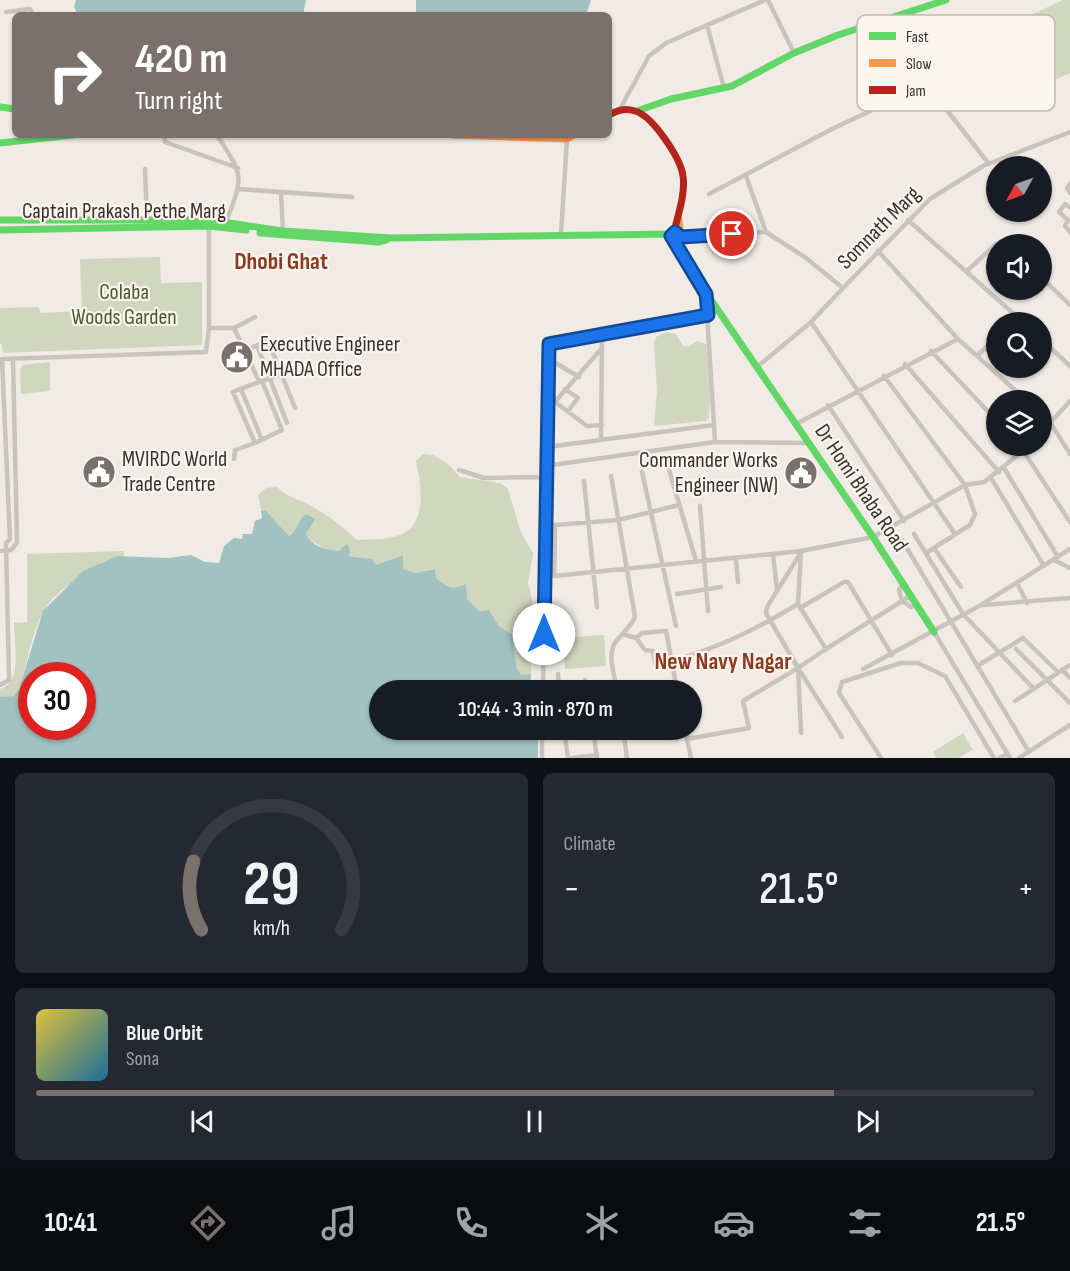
<!DOCTYPE html>
<html lang="en">
<head>
<meta charset="utf-8">
<style>
  :root { --surface:#171b24; --page:#242831; --text:#f1f3f6; --muted:#9ea1a6; --line:#363941; --accent:#7a716c }
  body { margin:0; font-family:"Sofia Sans Condensed",sans-serif; background:var(--page); color:var(--text); height:100vh; display:flex; flex-direction:column; font-size:22px; white-space:nowrap }
  * { box-sizing:border-box; margin:0 }
  p { font-size:20px; color:var(--muted) }
  .icon { flex:none; width:33px; height:33px; fill:none; stroke:currentColor; stroke-width:2; stroke-linecap:round; stroke-linejoin:round }
  .map { position:relative; height:758px; overflow:hidden }
  .panel { display:flex; flex-direction:column; gap:15px; padding:15px; background:#0d0f14; flex:1 }
  .panel>* { flex:none }
  .top-card { position:absolute; left:12px; top:12px; width:600px; height:126px; border-radius:9px; box-shadow:0 2px 4px #0004; background:#7a716c; color:#fff; overflow:hidden }
  .needle { width:39px; rotate:230deg }
  .fabs { position:absolute; left:986px; top:156px; display:grid; gap:12px }
  .fabs a { display:grid; place-items:center; width:66px; height:66px; border-radius:50%; background:var(--surface); box-shadow:0 2px 4px #0004; font-size:30px }
  .speed { position:absolute; left:18px; top:662px; display:flex; gap:12px; font-size:30px; font-weight:700; text-align:center }
  .speed>* { display:grid; place-content:center; width:78px; height:78px; border-radius:50%; background:var(--surface); box-shadow:0 2px 4px #0004; line-height:1 }
  .speed .limit { border:9px solid #d22; background:#fff; color:#111 }
  .pin { position:absolute; display:grid; place-items:center; width:51px; height:51px; color:#fff; margin:-26px; border:3px solid #fff; border-radius:50%; box-shadow:0 2px 6px #0007 }
  .me { position:absolute; width:66px; margin:-33px; rotate:0deg; stroke-linejoin:round; filter:drop-shadow(0 0 4px #0008) }
  .turn { display:flex; align-items:center; gap:21px; height:126px; padding:0 24px; font-size:27px }
  .turn .icon { width:78px; height:78px; stroke-width:2.5 }
  .turn b { display:block; font-size:42px; line-height:51px }
  .big { font-size:45px; font-weight:600; line-height:1.1 }
  .panel .widget { flex:1; display:flex; flex-direction:column; justify-content:center; gap:9px; min-width:0; padding:0 21px; border-radius:9px; background:var(--page) }
  .panel .dial { align-items:center; gap:0 }
  .dial svg { height:156px; overflow:visible; fill:none; stroke:var(--line); stroke-width:7; stroke-linecap:round; text-anchor:middle }
  .dial text { fill:var(--text); stroke:none }
  .song { display:flex; align-items:center; gap:18px }
  .cover { width:72px; height:72px; border-radius:9px; background:linear-gradient(135deg,hsl(50 70% 55%),hsl(200 70% 35%)) }
  .played { height:6px; border-radius:3px; background:linear-gradient(90deg,var(--accent) 80%,var(--line) 80%) }
  .keys { display:flex; justify-content:space-around; direction:ltr }
  .heat { display:flex; justify-content:space-between; align-items:center; font-size:33px; direction:ltr }
  .panel .tiles { flex:1; display:grid; gap:15px; grid-template-columns:1fr 1fr }
  .widget:last-child { grid-column:span 2 }
  .trip { position:absolute; left:369px; top:680px; width:333px; height:60px; border-radius:30px; background:var(--surface); box-shadow:0 2px 4px #0004; font-weight:600; line-height:60px; text-align:center }
  .tab-bar { display:flex; height:96px; justify-content:space-around; align-items:center; background:#090b0e; color:var(--muted) }
  .tab-bar .icon { width:42px; height:42px }
  .tab-bar .active { color:var(--accent) }
  .tab-bar b { font-size:27px; color:var(--text) }
  .map>svg:first-child { display:block }
  .green { fill:#d1d6bf }
  .water { fill:#a1c2c1; fill-rule:evenodd }
  .lines { fill:none; stroke-linecap:round; stroke-linejoin:round }
  .street { stroke:#c9c3be; stroke-width:4.5 }
  .fast { stroke:#63d668; stroke-width:7 }
  .slow { stroke:#ff974d; stroke-width:7 }
  .jam { stroke:#b3261e; stroke-width:7 }
  .route-casing { stroke:#114b97; stroke-width:15 }
  .route { stroke:#1a73e8; stroke-width:10 }
  .labels { text-anchor:middle; dominant-baseline:central; stroke-width:4.5; stroke-linejoin:round; paint-order:stroke }
  .street-label { font-size:22px; fill:#3b302b; stroke:#fbf5ee }
  .park-label { font-size:22px; fill:#4a5a2e; stroke:#fbf5ee }
  .poi-label { font-size:22px; fill:#3b302b; stroke:#fbf5ee; text-anchor:start }
  .neighbourhood-label { font-size:24px; font-weight:bold; fill:#8c3b22; stroke:#fbf5ee }
  .key { fill:#fbf5ee; stroke:#c1bab4; stroke-width:1.5 }
  .key-label { font-size:16px; fill:#3b302b }
</style>
</head>
<body>
<div class="map">
<svg width="1070" height="758" viewBox="0 0 1070 758">
  <rect width="100%" height="100%" fill="#f0ebe5"/>
  <path class="green" d="M1063,0h7v73l-46,21 -29,-62z
    M160,257l1,26 41,-1v63l-199,8 -1,-9h-2v-36l39,-1 1,6 42,-2 -2,-52z
    M666,332l10,2 7,12 5,1 9,-6 9,3 4,44 -1,30 -4,3 -51,5 3,-36 -3,-48 2,-5z
    M50,362v29l-29,3 -1,-24 3,-5z
    M423,454l10,1 15,9 12,13 40,6 8,6 13,44 12,20 -5,30 4,15 -1,76 -10,2 -4,-7 -5,-35 -13,-8 -10,-16 -10,1 -23,-22 -9,-2 -11,-9 -2,-9 -19,4 -12,-4v-13c-10,0 -17,8 -27,9l-4,-6c-21,-3 -55,-7 -66,-25l3,-8 -20,10 -23,-25h-5l-3,-16 8,-7 11,-1c14,13 25,12 41,23 14,8 27,19 39,30 14,-1 30,0 43,-5 28,-10 21,-52 16,-74z
    M124,551v6l-6,-1c-25,15 -61,30 -75,56 -12,23 -16,52 -24,77l-5,7 -14,1v-8c23,-6 14,-47 14,-66l13,-1v-68z
    M604,635l2,31 -41,3 -2,-31z
    M963,733l10,17 -15,8h-22l-3,-6z"/>
  <path class="water" d="M76,0h230l-3,15h-225l-4,-8z
    M416,0h175l-5,15h-170z
    M261,511h5l23,25c9,-5 8,-16 17,-22l9,5 -9,15c8,14 18,15 33,17l8,-7 3,5 -1,7 23,3 4,6 27,-10v14l12,4 20,-4 1,9c11,9 16,13 30,6l1,15 12,12 10,-1 10,16 13,8 5,35 4,6 10,-1 -1,16h-150v39h158v29h-538v-61l14,-1 5,-7 24,-78 40,-40 35,-15 50,2 23,-3 14,7 14,1 5,-17 10,-8 8,1 1,-5h9l3,-13 7,-3zM32,675h50v51h-50z"/>
  <g class="lines">
    <path class="street" d="M768,0l26,53
      M6,12l24,-3 3,6
      M912,12l34,97 43,55
      M707,25l17,63
      M620,109l29,-53 17,-13 99,-43
      M164,135l1,7 73,26
      M217,135c27,42 27,40 9,87
      M145,169l2,52
      M746,176l20,56
      M1070,184l-3,4 3,5
      M238,189l114,8
      M281,193l2,38
      M709,194l123,-65 104,-49
      M1070,207l-5,-3 -6,8 9,8 -3,6 5,6
      M908,220l115,102
      M561,234l6,-95
      M681,237l85,-5 40,26 37,30 87,-89 53,-33 87,-34
      M878,251l80,88 68,61
      M967,271l29,-27 5,-2 7,2
      M1041,277l29,28
      M706,297l9,145
      M811,322l144,212
      M209,328h25l24,51 4,2 20,49 -27,13 -22,-51c16,-7 33,-12 49,-18
      M234,328l21,-11
      M1041,339l29,27
      M257,345l30,78
      M601,349l-46,53 32,24 15,-1
      M245,351l23,-11 27,68
      M931,351l65,69
      M977,356l19,-18
      M549,359l30,18
      M905,364l94,108
      M757,367l54,-45 32,-34
      M884,376l81,109 10,29 -5,11 -44,28
      M241,389l21,51
      M565,389l13,9 -10,13
      M828,405l76,116
      M1041,414l9,8 20,32
      M796,424l162,-85
      M1041,433l29,-32
      M601,440l1,-107 106,-18
      M1020,446l50,76
      M547,447l167,-22
      M234,459l1,-9 20,-7
      M667,463l29,98
      M545,466l170,-24 93,1
      M1004,468l54,89
      M459,470l25,8 61,-1
      M642,472l34,154
      M611,476l24,141c-5,11 -14,17 -20,26 -8,12 0,34 2,47
      M991,478l53,88
      M584,481l13,126
      M679,505l-61,15 -63,5 -1,51 247,-25 72,-14 92,-52 19,-3 45,-36
      M700,506l8,105
      M914,534l49,80 70,74
      M902,540l127,212
      M934,548l27,39
      M0,551l11,-1 6,-7 -4,-184
      M773,554l4,37
      M736,559l2,23
      M1054,560l16,8
      M1017,583l10,20
      M903,585l-4,5 3,11 9,6 5,-2
      M677,594l44,-7
      M798,604l28,45 -28,19 -32,-55 1,-6 33,-53
      M983,605l87,-7
      M800,608l44,-26h4l44,73
      M934,632l76,126
      M623,634l13,4 9,12 8,1 2,13c51,-9 99,-33 143,-60l3,-53
      M636,638l6,-5 24,-2 11,59
      M826,649l84,-53
      M1016,649l54,54
      M977,666l46,-28 35,34
      M798,668l44,69
      M798,668l3,65
      M863,669l118,-64 89,-56
      M1062,670l8,8
      M558,674l1,16
      M585,680l1,10
      M0,685l9,-5 -3,-137 4,-4 -8,-180 204,-7 3,-24v-102
      M543,690l6,-346 53,-11
      M1015,701l55,-36
      M564,729l4,29
      M593,729l4,29
      M623,729l4,29
      M685,729l6,29
      M687,739l62,-11 -6,-27 55,-33
      M542,758v-29
      M572,758l25,-3
      M881,758l-42,-65 3,-11 59,-19h17l27,13 49,82
      M999,758l8,-4
      M1019,758l51,-33"/>
    <path class="fast" d="M0,107l15,2
      M637,111l34,-12 61,-13 62,-33 44,-18 108,-35
      M0,143l73,-8
      M0,220h209l74,11 108,7 281,-4
      M0,230l209,-4 37,4
      M260,233l118,9 8,-2
      M683,259l190,278 61,95"/>
    <path class="slow" d="M452,135l115,4 7,-4
      M677,242l4,-3 -2,-19"/>
    <path class="jam" d="M609,115c9,-5 16,-7 26,-4 18,5 46,48 48,65 3,19 -7,45 -11,64l5,2 6,17"/>
  </g>
  <g class="lines">
    <g class="route-casing">
      <path id="route" d="M544,634l5,-290 159,-29 -2,-21 -35,-58 4,-4 6,5 51,-3"/>
    </g>
    <use href="#route" class="route"/>
  </g>
  <defs>
    <g id="civic-disc" transform="scale(1.725)"><circle r="9.5" fill="#7a716c" stroke="#fbf5ee"/><path d="M-.6-6.5H3V-4.5H.6V-3L4-1V1h2V6H-6V1h2V-1L-.6-3ZM-1.2 2.5V6h2.4V2.5Z" fill="#fff"/></g>
  </defs>
  <g fill-rule="evenodd">
    <use href="#civic-disc" x="237" y="357"/>
    <use href="#civic-disc" x="99" y="472"/>
    <use href="#civic-disc" x="801" y="473"/>
  </g>
  <g class="labels">
    <g class="street-label">
      <text x="124" y="211">Captain Prakash Pethe Marg</text>
      <text transform="translate(879 228) rotate(-45)">Somnath Marg</text>
      <text transform="translate(861 488) rotate(56)">Dr Homi Bhaba Road</text>
    </g>
    <g class="park-label">
      <text x="124" y="292">Colaba<tspan x="124" dy="25">Woods Garden</tspan></text>
    </g>
    <g class="poi-label">
      <text x="260" y="344">Executive Engineer<tspan x="260" dy="25">MHADA Office</tspan></text>
      <text x="122" y="459">MVIRDC World<tspan x="122" dy="25">Trade Centre</tspan></text>
      <text x="778" y="460" text-anchor="end">Commander Works<tspan x="778" dy="25">Engineer (NW)</tspan></text>
    </g>
    <g class="neighbourhood-label">
      <text x="281" y="261">Dhobi Ghat</text>
      <text x="723" y="661">New Navy Nagar</text>
    </g>
  </g>
  <rect x="857" y="15" width="198" height="96" rx="9" class="key"/>
  <rect x="869" y="32" width="27" height="8" fill="#63d668"/>
  <rect x="869" y="59" width="27" height="8" fill="#ff974d"/>
  <rect x="869" y="86" width="27" height="8" fill="#b3261e"/>
  <g class="key-label">
    <text x="906" y="42">Fast</text>
    <text x="906" y="69">Slow</text>
    <text x="906" y="96">Jam</text>
  </g>
</svg>
<div class="fabs">
<a><svg class="needle" viewBox="-14 -14 28 28"><path d="M0-13l5 13h-10z" fill="#e53935"/><path d="M0 13l5-13h-10z" fill="#9ea1a6"/></svg></a>
<a><svg class="icon" aria-label="sound" viewBox="0 0 24 24"><path d="M4 9h4l5-4v14l-5-4H4zM17 9q2 3 0 6"/></svg></a>
<a><svg class="icon" aria-label="search" viewBox="0 0 24 24"><circle cx="10" cy="10" r="6"/><path d="M15 15l6 6"/></svg></a>
<a><svg class="icon" aria-label="layers" viewBox="0 0 24 24"><path d="M12 4l9 5-9 5-9-5zM3 14l9 5 9-5"/></svg></a>
</div>
<div class="speed"><div class="limit">30</div></div>
<div class="pin" style="left:732px;top:234px;background:#d93025"><svg class="icon" aria-label="arrive" viewBox="0 0 24 24"><path d="M6 21V4h12l-3 4 3 4H6"/></svg></div>
<svg class="me" style="left:544px;top:634px" viewBox="-20 -20 40 40"><circle r="19" fill="#fff"/><path d="M0-13L10 11 0 6-10 11z" fill="#1a73e8"/></svg>
<div class="trip">10:44 · 3 min · 870 m</div>
<div class="top-card">
<div class="turn"><svg class="icon" aria-label="right" viewBox="0 0 24 24"><path d="M7 20v-9h11M14 6l5 5-5 5"/></svg><div><b>420 m</b>Turn right</div></div>
</div>
</div>
<section class="panel">
<div class="tiles">
<div class="widget dial"><svg viewBox="0 0 100 80">
<path d="M14 69A42 42 0 1 1 86 69"/>
<path d="M14 69A42 42 0 0 1 10 34" stroke="#7a716c"/>
<text x="50" y="56" font-size="32" font-weight="700">29</text>
<text x="50" y="72" font-size="11">km/h</text>
</svg></div>
<div class="widget"><p>Climate</p>
<div class="heat"><a>−</a><b class="big">21.5°</b><a>+</a></div>
</div>
<div class="widget">
<div class="song"><i class="cover"></i><div><b>Blue Orbit</b><p>Sona</p></div></div>
<div class="played"></div>
<div class="keys"><svg class="icon" aria-label="previous" viewBox="0 0 24 24"><path d="M18 5L8 12l10 7zM5 5v14"/></svg><svg class="icon" aria-label="pause" viewBox="0 0 24 24"><path d="M8 5v14M16 5v14"/></svg><svg class="icon" aria-label="next" viewBox="0 0 24 24"><path d="M6 5l10 7-10 7zM19 5v14"/></svg></div>
</div>
</div>
</section>
<nav class="tab-bar">
<b>10:41</b>
<svg class="icon active" aria-label="directions" viewBox="0 0 24 24"><path d="M12 3l9 9-9 9-9-9zM9 14v-3h6M13 9l2 2-2 2"/></svg>
<svg class="icon" aria-label="music" viewBox="0 0 24 24"><path d="M9 18V5l10-2v13"/><circle cx="6" cy="18" r="3"/><circle cx="16" cy="16" r="3"/></svg>
<svg class="icon" aria-label="phone" viewBox="0 0 24 24"><path d="M5 4h4l2 5-3 2q2 4 5 5l2-3 5 2v4C11 20 4 13 5 4z"/></svg>
<svg class="icon" aria-label="climate" viewBox="0 0 24 24"><path d="M12 3v18M4 7l16 10M4 17L20 7"/></svg>
<svg class="icon" aria-label="car" viewBox="0 0 24 24"><path d="M5 17H2v-5l4-1 3-4h7l3 4 3 1v5h-3M9 17h6M6 11h13"/><circle cx="7" cy="17" r="2"/><circle cx="17" cy="17" r="2"/></svg>
<svg class="icon" aria-label="filters" viewBox="0 0 24 24"><path d="M4 7h16M4 17h16"/><circle cx="9" cy="7" r="2"/><circle cx="15" cy="17" r="2"/></svg>
<b>21.5°</b>
</nav>
</body>
</html>
